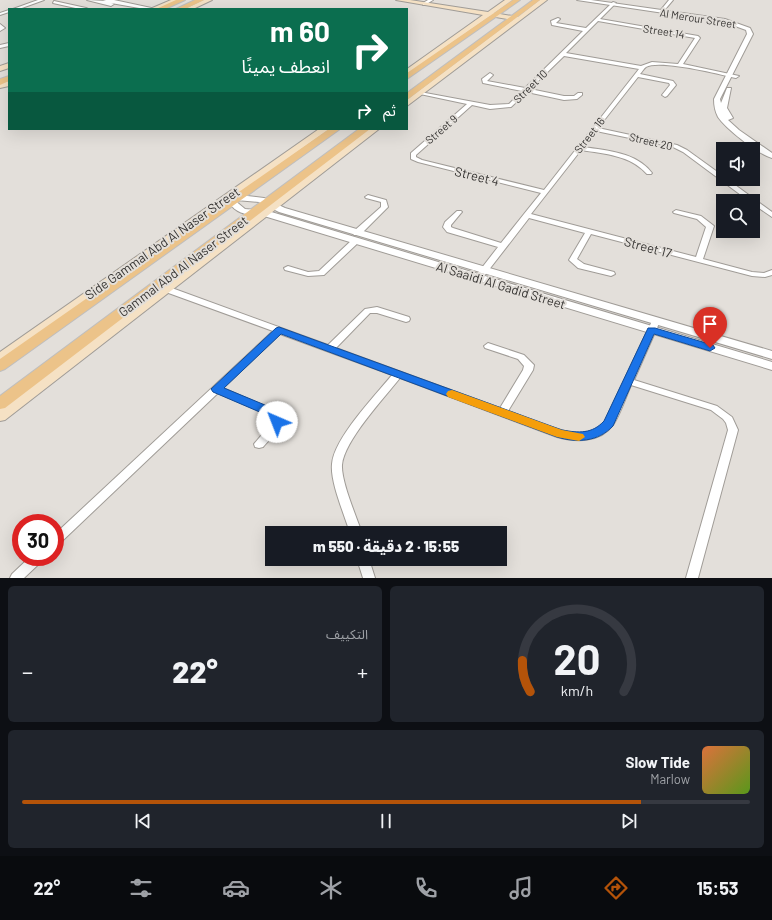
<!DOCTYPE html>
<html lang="ar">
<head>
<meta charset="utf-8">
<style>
  :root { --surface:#171b24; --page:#20242c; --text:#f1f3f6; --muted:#9ea1a6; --line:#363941; --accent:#b45309 }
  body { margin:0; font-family:Barlow,"Noto Sans Arabic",sans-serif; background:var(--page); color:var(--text); direction:rtl; height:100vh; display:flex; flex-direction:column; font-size:15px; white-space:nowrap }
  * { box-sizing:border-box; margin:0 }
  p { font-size:13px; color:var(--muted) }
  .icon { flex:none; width:22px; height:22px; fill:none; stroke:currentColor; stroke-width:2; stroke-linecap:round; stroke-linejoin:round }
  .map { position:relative; height:578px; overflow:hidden; direction:ltr }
  .side { display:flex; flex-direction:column; gap:8px; padding:8px; background:#0d0f14; flex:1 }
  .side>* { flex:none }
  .hud { position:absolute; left:8px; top:8px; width:400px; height:122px; border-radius:0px; box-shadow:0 4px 16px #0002; direction:rtl; background:#0b6e4f; color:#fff; overflow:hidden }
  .buttons { position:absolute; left:716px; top:142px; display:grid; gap:8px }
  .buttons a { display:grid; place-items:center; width:44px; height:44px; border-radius:0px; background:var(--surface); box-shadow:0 4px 16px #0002; font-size:20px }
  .speed { position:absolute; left:12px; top:514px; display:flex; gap:8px; font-size:20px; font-weight:700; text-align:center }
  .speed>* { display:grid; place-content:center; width:52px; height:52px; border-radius:50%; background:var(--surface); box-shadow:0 4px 16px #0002; line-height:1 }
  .speed .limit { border:6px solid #d22; background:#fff; color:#111 }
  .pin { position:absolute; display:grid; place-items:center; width:34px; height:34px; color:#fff; margin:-41px -17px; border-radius:50% 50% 50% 0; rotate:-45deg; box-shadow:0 0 4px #0007 }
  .pin .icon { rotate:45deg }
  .me { position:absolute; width:44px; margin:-22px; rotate:316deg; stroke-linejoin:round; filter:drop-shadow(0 0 3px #0008) }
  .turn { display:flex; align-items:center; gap:14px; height:84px; padding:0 12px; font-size:18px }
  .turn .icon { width:52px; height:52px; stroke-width:2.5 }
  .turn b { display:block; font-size:28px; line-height:34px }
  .then { display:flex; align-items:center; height:38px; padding:0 12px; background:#0003; gap:8px; font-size:15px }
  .big { font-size:30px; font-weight:800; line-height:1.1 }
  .side .tile { flex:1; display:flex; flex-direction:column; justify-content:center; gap:6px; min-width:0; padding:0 14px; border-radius:6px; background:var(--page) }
  .side .dial { align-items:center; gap:0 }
  .dial svg { height:104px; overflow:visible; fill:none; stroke:var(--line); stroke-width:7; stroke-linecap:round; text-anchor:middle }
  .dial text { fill:var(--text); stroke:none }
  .song { display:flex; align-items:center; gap:12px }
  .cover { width:48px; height:48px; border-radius:6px; background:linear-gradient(135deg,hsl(20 70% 55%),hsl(90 70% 35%)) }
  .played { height:4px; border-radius:2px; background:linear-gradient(90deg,var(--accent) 85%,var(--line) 85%) }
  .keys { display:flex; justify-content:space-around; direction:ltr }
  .heat { display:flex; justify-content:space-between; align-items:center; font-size:22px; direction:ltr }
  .side .tiles { flex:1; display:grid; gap:8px; grid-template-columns:1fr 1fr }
  .tile:last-child { grid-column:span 2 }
  .trip { position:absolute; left:265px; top:526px; width:242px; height:40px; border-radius:0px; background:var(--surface); box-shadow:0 4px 16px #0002; font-weight:800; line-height:40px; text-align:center; direction:rtl }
  .menu { display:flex; height:64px; justify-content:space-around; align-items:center; background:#090b0e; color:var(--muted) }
  .menu .icon { width:28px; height:28px }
  .menu .on { color:var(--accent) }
  .menu b { font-size:18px; color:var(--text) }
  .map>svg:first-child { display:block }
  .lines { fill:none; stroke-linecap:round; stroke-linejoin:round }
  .minor-casing { stroke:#a09c97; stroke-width:2 }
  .tertiary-casing { stroke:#a09c97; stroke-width:2 }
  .secondary-casing { stroke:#a09c97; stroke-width:2 }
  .primary-casing { stroke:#bfbebe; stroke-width:2 }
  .minor { fill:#fff; fill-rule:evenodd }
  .tertiary { fill:#fff; fill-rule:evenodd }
  .secondary { fill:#f5e1c4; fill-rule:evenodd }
  .primary { fill:#ecc389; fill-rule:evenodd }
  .route { fill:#1a73e8; stroke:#114b97 }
  .slow { fill:#f59e0b }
  .labels { text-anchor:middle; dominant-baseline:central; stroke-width:4; stroke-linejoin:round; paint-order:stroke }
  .far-street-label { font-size:11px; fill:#373533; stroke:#e3dfda }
  .street-label { font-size:13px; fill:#373533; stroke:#e3dfda }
</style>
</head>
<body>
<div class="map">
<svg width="772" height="578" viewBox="0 0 772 578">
  <rect width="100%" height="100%" fill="#e3dfda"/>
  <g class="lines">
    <g class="minor-casing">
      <path id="minor" d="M38,0h6l-25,9h-6z
        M428,0h5l-8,5h-2v-2z
        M669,0h4l-11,13h-2v-2z
        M54,1l32,7 2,1h-8l-27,-6z
        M613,2l3,1 -16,16 98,17 2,2 -17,26 56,12 -3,2c-17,-4 -77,-19 -90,-11 -2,1 -4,5 -6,7l33,7 3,4 -9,11 -2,1 -3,-2 8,-10 -1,-2 -31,-6 -40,51 79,17 10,5 36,26v3h4l45,33v5l-19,-13v-3h-4l-66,-49 -10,-5 -77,-16 -12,16c24,4 52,5 68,26l-1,1h-4c-17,-19 -42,-20 -66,-24l-50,64 165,43 10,-30 -9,-8 -23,-6 -1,-1 3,-2 25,6 13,10 -11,33 49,13 12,1 8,-3v5l-7,2 -13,-1 -161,-42 -14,25 7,5 30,8 1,2 -4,2 -33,-8 -9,-8 16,-27 -56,-15 -48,62h-3l-4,-2 24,-31 -51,-15 -4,-5 2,-5 12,-11h4l1,1 -1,1 -10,12v2l2,1 48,15 23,-29 17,-21 -123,-31 -7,-3v-6l56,-49 -47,-10v-2l70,13 19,-1 13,-13 -39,-8 -1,-4 8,-6 3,2 -6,6 38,7 58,-57 -31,-6 -1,-4 7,-3 2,1 -4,4 30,5zM598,21l97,17 -17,26 -26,-2 -11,4 -75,-13zM564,56l75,13 -95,121 -122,-30 -6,-3v-2l56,-50 18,4 21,-2 16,-15 37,8 13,-1 5,-4v-2h-4l-4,3h-10l-34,-7z
        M9,10v2l-9,3v-2z
        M0,24l5,4 -5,3z
        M9,43v3l-9,2v-3z
        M368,195l18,5 2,7 -28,28h-6l-1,-2 1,-2 27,-24v-5l-15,-4 -1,-1z
        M353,239h6l1,2 -36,34 -16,1 -23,-6 -1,-2 4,-2 20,6 11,-1z
        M163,287h6l159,58 37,-36 12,-2 32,10 1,2 -1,2 -3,1 -29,-9h-7l-34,35 164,60 23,-38 1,-4 -6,-7 -33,-11 -1,-2 4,-3 36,12 10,10 -1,5 -25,41c20,7 62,27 82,21 6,-2 11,-6 15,-11l47,-100 1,-2h6l1,2 -26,59 83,26 15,11 6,13 -40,148h-12l42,-148 -2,-7 -3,-4 -12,-9 -80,-25c-5,12 -11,30 -18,40 -13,18 -37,17 -56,12l-157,-59c-16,20 -56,63 -58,87 -1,16 14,51 20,68h-12c-5,-17 -20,-51 -18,-69 2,-26 43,-68 60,-89l-112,-41 -57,54 53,23c14,13 -4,25 -13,36l-4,1 -4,-1 -1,-3 17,-20 1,-6 -2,-3 -52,-22 -159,151 -4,2v-12l218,-203 -110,-40 -1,-2z
        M30,557h14l-2,4 -18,17h-14l2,-4z
        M357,559h12l6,19h-12z"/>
    </g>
    <g class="tertiary-casing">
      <path id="tertiary" d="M87,0l19,1 -3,-1h11l42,9h-11l-34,-6 3,1 -3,2z
        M577,0h14l134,19 25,9 3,6 -33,65 1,4 6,-15h4l-4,20 6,10 -5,2 11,10 33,23v5c-14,-4 -46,-29 -54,-41 -3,-6 -4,-11 -4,-18l33,-65 -1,-4 -22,-8z
        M239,195l25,3 21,10 487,143v8l-493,-147 -20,-10 -23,-2 -1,-2z
        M233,199l12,10 23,2 504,151v8l-508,-154c-14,-2 -27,0 -35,-14z"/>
    </g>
    <g class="secondary-casing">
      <path id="secondary" d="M171,0h8l-20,9h-9z
        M204,0h8l-19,9h-8z
        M396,0h14l78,12 17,-12h7l-18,13 24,4 22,-17h7l-140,106v-6l106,-80 -23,-4 -83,58v-5l76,-54z
        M9,63v5l-9,3v-5z
        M9,81v5l-9,2v-5z
        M319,129h10l-324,232 -5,1v-10z
        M369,129h10l-374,291 -5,1v-13z"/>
    </g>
    <g class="primary-casing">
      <path id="primary" d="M176,0h9l-20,9h-9z
        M195,0h9l-19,9h-9z
        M513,0h7l-113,79v-6z
        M533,0h7l-133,100v-7z
        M9,76v5l-9,4v-6z
        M329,129h11l-335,240 -5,2v-12z
        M359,129h11l-365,279 -5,1v-13z"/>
    </g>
    <use href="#minor" class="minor"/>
    <use href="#tertiary" class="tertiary"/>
    <use href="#secondary" class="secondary"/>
    <use href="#primary" class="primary"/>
  </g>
  <path class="route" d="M279,327l283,103c17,3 30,4 42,-9l44,-93h7l58,17 2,3 -5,3 -56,-17 -41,92c-15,16 -36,17 -56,11l-276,-103 -57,54 53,22 6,7 -2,8h-8l-1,-7 -3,-2 -56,-24 -2,-3 65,-61z"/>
  <path class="slow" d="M452,390l110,40 21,4 2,3 -6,4 -22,-4 -109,-40 -2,-3 2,-3z"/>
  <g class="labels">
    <g class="far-street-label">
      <text transform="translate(698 18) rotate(9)">Al Merour Street</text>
      <text transform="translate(664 31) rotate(9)">Street 14</text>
      <text transform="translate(530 86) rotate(-44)">Street 10</text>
      <text transform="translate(441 129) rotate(-41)">Street 9</text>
      <text transform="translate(589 135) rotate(-52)">Street 16</text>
      <text transform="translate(651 141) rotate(13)">Street 20</text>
    </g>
    <g class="street-label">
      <text transform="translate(477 176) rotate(14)">Street 4</text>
      <text transform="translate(162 243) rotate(-35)">Side Gammal Abd Al Naser Street</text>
      <text transform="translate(648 247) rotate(15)">Street 17</text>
      <text transform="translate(183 266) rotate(-37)">Gammal Abd Al Naser Street</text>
      <text transform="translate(501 285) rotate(17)">Al Saaidi Al Gadid Street</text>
    </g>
  </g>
</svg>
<div class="buttons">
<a><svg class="icon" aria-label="sound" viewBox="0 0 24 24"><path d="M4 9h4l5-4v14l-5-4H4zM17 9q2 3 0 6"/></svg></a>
<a><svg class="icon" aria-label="search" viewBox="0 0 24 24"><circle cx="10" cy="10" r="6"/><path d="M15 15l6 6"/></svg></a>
</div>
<div class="speed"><div class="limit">30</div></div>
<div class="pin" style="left:710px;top:348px;background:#d93025"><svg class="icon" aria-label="arrive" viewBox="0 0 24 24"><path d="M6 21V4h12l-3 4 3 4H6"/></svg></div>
<svg class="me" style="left:277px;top:422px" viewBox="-20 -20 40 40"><circle r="19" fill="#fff"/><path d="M0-13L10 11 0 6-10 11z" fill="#1a73e8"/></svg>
<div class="trip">15:55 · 2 دقيقة · 550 m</div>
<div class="hud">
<div class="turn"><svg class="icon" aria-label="right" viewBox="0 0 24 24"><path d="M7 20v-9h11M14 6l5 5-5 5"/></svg><div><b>60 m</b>انعطف يمينًا</div></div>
<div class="then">ثم<svg class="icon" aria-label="right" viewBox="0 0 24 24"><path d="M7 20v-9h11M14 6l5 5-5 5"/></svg></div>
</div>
</div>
<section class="side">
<div class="tiles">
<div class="tile dial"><svg viewBox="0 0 100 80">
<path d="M14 69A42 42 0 1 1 86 69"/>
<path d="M14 69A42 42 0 0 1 8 45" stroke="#b45309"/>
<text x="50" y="56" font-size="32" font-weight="700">20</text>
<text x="50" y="72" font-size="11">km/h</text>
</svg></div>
<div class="tile"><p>التكييف</p>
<div class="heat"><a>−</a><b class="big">22°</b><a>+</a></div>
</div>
<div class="tile">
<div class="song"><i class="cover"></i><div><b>Slow Tide</b><p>Marlow</p></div></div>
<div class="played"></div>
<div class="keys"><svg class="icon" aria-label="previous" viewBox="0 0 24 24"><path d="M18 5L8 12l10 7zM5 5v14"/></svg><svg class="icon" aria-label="pause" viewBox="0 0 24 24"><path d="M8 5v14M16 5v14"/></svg><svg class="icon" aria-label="next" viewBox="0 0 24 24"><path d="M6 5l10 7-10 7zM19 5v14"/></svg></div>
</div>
</div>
</section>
<nav class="menu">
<b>15:53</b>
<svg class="icon on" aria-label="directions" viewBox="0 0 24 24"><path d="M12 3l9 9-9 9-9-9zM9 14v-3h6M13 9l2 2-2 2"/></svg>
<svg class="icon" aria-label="music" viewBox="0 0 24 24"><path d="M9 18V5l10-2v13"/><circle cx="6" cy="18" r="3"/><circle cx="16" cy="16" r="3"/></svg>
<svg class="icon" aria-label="phone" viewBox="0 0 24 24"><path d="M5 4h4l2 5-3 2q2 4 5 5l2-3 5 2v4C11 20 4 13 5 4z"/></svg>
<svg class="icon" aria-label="climate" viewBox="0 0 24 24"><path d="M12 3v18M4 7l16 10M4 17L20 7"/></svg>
<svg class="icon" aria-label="car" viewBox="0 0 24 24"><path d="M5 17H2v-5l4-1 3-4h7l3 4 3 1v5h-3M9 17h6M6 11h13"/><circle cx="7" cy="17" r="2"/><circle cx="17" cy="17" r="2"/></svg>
<svg class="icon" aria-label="filters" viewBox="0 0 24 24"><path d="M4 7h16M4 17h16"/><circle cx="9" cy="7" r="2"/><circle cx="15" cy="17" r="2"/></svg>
<b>22°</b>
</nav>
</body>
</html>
